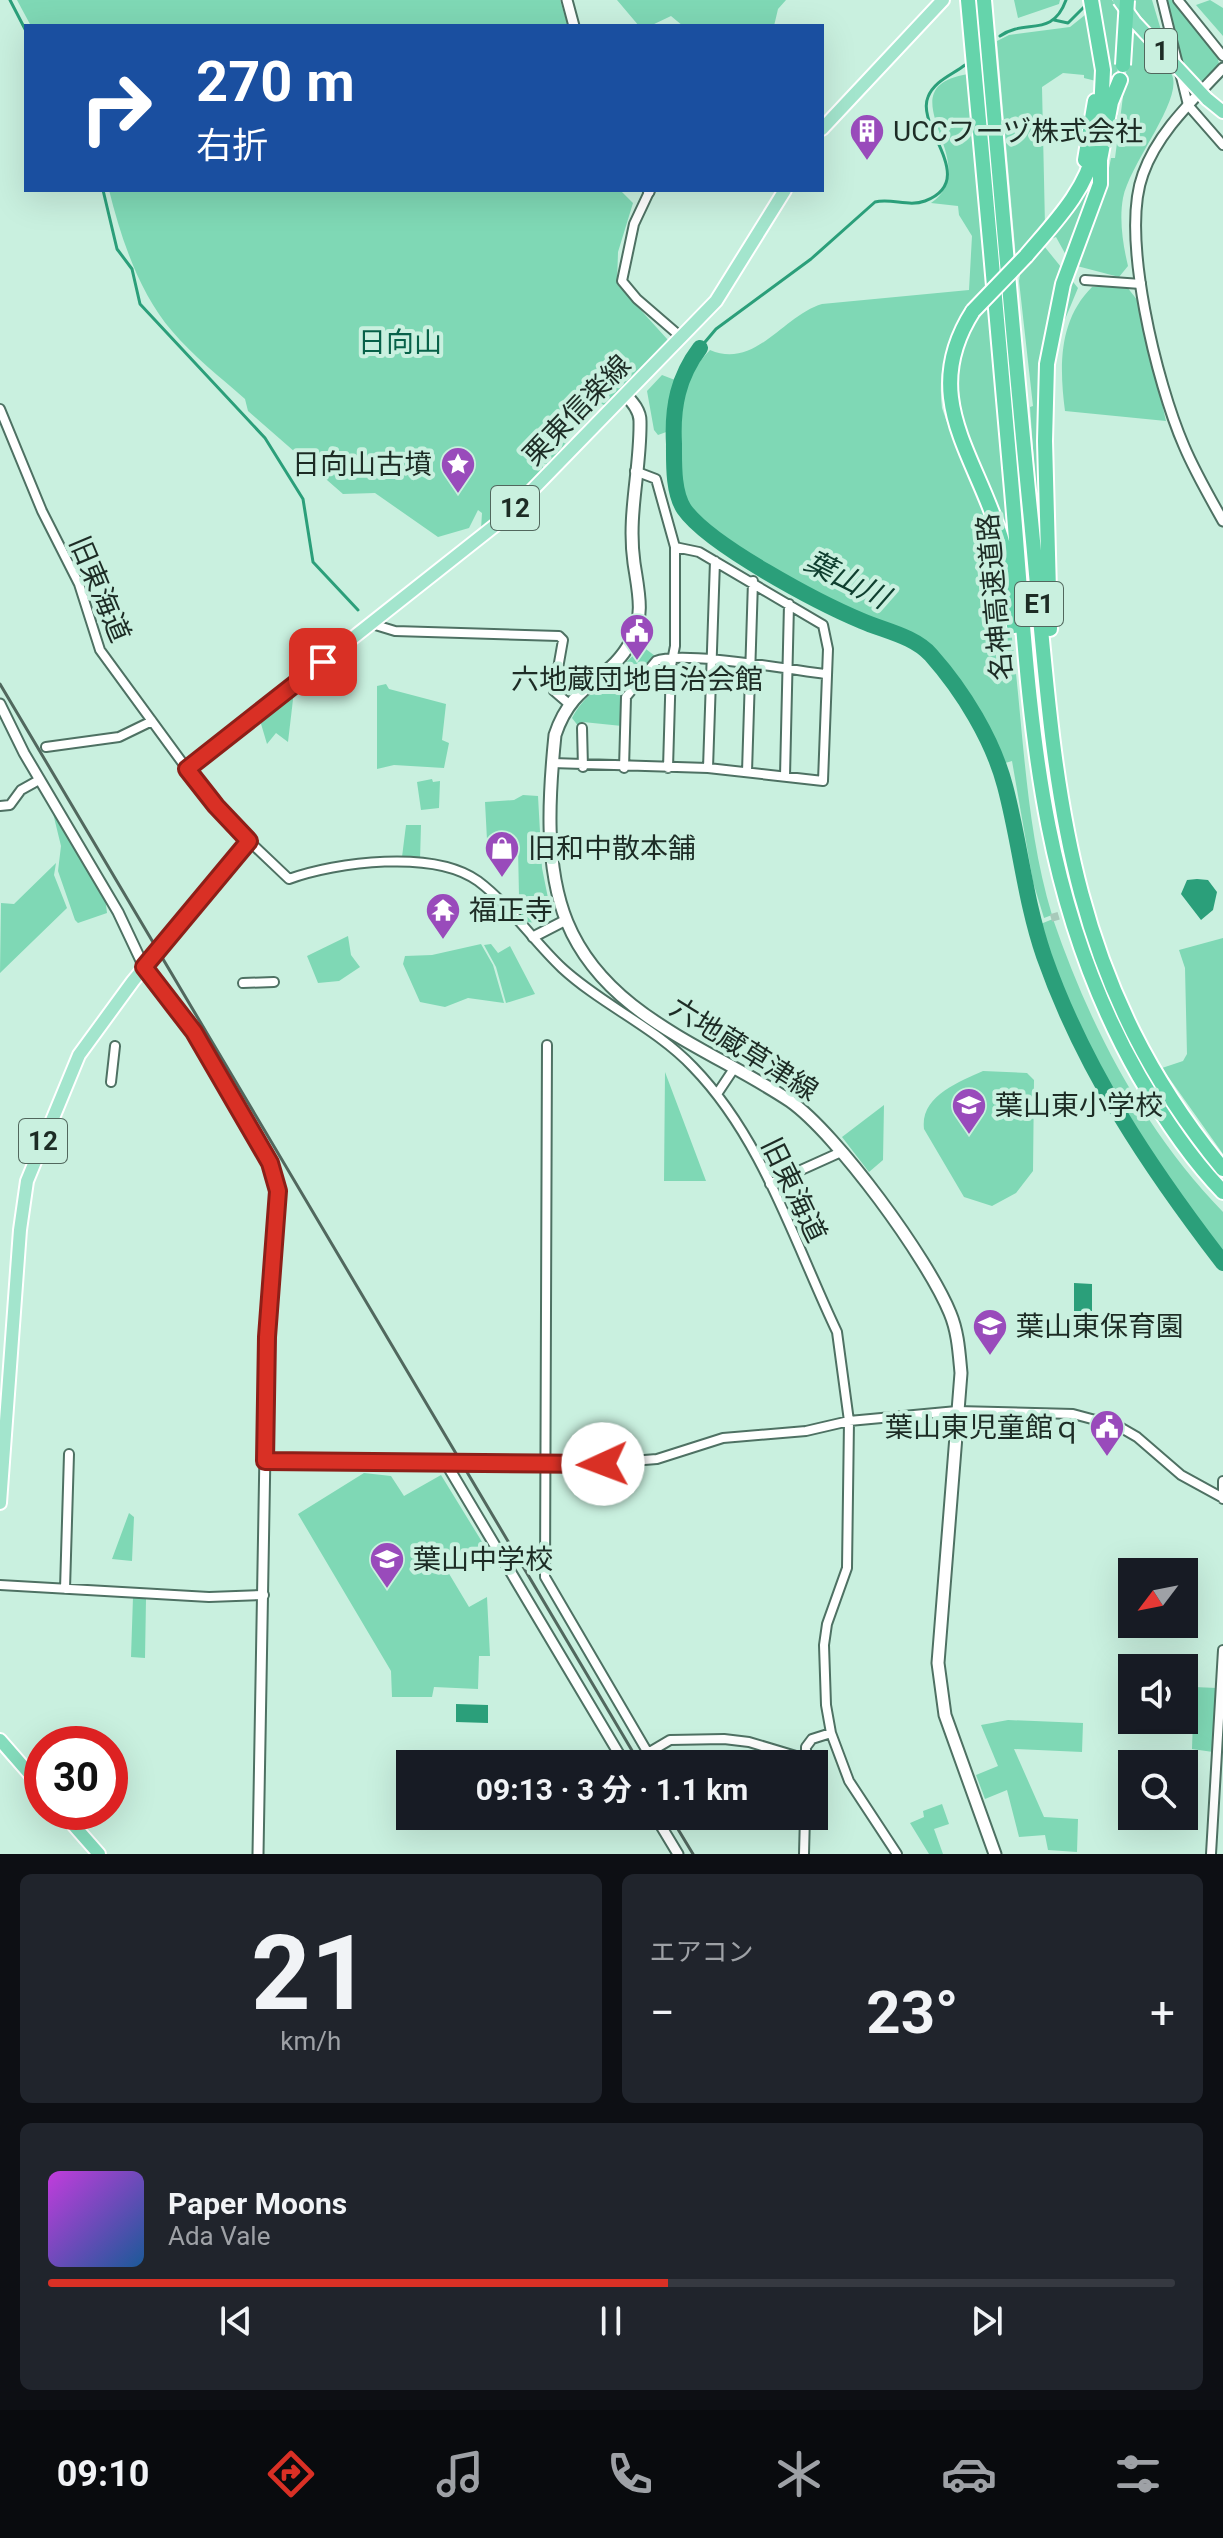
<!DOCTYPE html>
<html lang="ja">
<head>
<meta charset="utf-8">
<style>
  :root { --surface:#171b24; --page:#20242c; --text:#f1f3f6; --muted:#9ea1a6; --line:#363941; --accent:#d93025 }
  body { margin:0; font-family:Roboto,"Noto Sans JP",sans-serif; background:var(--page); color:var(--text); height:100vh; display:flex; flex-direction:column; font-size:30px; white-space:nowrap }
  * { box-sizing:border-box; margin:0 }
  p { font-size:26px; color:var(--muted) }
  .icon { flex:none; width:44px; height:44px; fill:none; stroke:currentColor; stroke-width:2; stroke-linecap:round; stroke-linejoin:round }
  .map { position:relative; height:1854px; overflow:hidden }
  .details { display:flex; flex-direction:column; gap:20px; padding:20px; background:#0d0f14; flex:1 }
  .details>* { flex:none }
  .banner { position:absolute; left:24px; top:24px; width:800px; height:168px; border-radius:0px; box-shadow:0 8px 32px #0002; background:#1a4fa0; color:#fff; overflow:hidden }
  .needle { width:52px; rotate:238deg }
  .controls { position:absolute; left:1118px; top:1558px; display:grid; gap:16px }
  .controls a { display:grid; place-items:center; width:80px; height:80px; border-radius:0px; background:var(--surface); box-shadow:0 8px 32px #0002; font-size:40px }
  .speed { position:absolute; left:24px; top:1726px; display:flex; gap:16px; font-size:40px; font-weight:700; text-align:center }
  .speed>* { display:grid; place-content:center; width:104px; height:104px; border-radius:50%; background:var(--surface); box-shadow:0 8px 32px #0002; line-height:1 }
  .speed .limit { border:12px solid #d22; background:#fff; color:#111 }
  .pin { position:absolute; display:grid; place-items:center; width:68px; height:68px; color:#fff; margin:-34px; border-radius:16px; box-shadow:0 4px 12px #0006 }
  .me { position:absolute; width:88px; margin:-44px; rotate:268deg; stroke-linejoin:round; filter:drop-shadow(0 0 6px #0008) }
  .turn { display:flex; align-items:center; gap:28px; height:168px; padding:0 40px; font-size:36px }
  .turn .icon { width:104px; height:104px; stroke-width:2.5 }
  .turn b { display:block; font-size:56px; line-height:68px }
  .big { font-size:60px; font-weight:700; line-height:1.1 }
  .details .tile { flex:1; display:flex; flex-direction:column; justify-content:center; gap:12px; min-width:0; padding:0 28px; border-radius:12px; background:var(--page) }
  .details .dial { align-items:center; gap:0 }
  .dial b { font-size:104px; line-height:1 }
  .song { display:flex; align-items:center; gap:24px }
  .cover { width:96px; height:96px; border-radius:12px; background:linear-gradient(135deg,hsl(290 70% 55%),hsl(210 70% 35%)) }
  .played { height:8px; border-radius:4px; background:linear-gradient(90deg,var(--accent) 55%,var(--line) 55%) }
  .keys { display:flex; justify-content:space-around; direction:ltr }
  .heat { display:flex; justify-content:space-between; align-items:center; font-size:44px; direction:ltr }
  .details .tiles { flex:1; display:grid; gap:20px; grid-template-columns:1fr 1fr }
  .tile:last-child { grid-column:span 2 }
  .trip { position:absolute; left:396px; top:1750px; width:432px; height:80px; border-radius:0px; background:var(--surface); box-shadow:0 8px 32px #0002; font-weight:700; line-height:80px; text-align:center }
  .tabs { display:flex; height:128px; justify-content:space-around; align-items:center; background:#090b0e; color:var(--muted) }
  .tabs .icon { width:56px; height:56px }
  .tabs .active { color:var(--accent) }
  .tabs b { font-size:36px; color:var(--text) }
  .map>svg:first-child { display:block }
  .green { fill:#7fd8b5 }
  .water { fill:#2b9f7a }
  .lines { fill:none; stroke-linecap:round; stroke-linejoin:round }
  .stream { stroke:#2b9f7a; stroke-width:3 }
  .river { stroke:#2b9f7a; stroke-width:16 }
  .minor-tunnel { stroke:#a7c9ba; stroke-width:8; stroke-dasharray:8 4; stroke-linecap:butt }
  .minor-casing { stroke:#4e7163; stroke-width:12 }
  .tertiary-casing { stroke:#4e7163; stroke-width:13 }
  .secondary-casing { stroke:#4e7163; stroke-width:15 }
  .primary-casing { stroke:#fff; stroke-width:16 }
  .trunk-casing { stroke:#fff; stroke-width:16 }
  .motorway-casing { stroke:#fff; stroke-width:18 }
  .minor { stroke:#fff; stroke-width:8 }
  .tertiary { stroke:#fff; stroke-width:9 }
  .secondary { stroke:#fff; stroke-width:11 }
  .primary { stroke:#a3e5cd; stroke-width:12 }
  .trunk { stroke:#84dcbc; stroke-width:12 }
  .motorway { stroke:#65d4ab; stroke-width:14 }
  .rail { stroke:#51685e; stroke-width:3 }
  .trunk-bridge-casing { stroke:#fff; stroke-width:16; stroke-linecap:butt }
  .motorway-bridge-casing { stroke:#fff; stroke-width:18; stroke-linecap:butt }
  .trunk-bridge { stroke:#84dcbc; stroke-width:12 }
  .motorway-bridge { stroke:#65d4ab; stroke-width:14 }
  .route-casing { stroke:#8d1f18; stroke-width:20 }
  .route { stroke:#d93025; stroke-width:14 }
  .labels { text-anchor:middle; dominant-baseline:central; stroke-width:8; stroke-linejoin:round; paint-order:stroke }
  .shield { fill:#c9f0df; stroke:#51675d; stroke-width:2 }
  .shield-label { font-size:26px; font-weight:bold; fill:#1d2c25 }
  .poi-label { font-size:28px; fill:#1d2c25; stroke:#c9f0df; text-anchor:start }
  .park-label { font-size:28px; fill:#076148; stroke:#c9f0df }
  .street-label { font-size:28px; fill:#1d2c25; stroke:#c9f0df }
  .water-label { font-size:30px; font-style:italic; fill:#104030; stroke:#c9f0df }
</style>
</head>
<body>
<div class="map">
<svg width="1223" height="1854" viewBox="0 0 1223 1854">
  <rect width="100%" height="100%" fill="#c9f0df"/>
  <path class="green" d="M17,0h543l8,26h-537z
    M617,0h169l-8,9 -4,17h-91l-12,-10 -21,10h-11z
    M1014,0h46l-1,4 -41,14z
    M1096,0h16l12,17 -7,57 -10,5 -2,-39z
    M1133,0h19l14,47 -33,-40z
    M1167,0h6l45,59 1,5 -18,19 -20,-19z
    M1210,0l13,8v28l-27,-31z
    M1090,11l8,49 -2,21 -12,-3v-3l-21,-2 -21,14 3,139 -29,33 -19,-218 12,-6 61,-8z
    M1132,27c12,14 33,32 40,48 11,25 -42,88 -49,123 -4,22 0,47 5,68l-9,11 -42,-11 29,-83 5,-25h4z
    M968,74l18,214c-32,35 -50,73 -44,120 18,54 45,103 58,159 25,115 18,235 52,348l-8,3 -11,-36 -21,-121 -10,3c-16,-35 -45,-93 -75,-118 -17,-13 -36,-15 -55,-24 -38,-18 -167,-83 -184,-117 -8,-16 -7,-41 -8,-60 -3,-35 5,-70 30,-95 45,20 74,-35 112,-46l147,-14 3,-54 -13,-21 -1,-9 -27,-3c57,-39 -50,-115 37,-129z
    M1091,181l2,4 -26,72 -11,-20 -10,4 27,-31z
    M109,190h511l13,13 -15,49 -1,32 51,56 -62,66 -12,-6 -21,18 -7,10 3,11 -21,26 -7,-3 3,7 -51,53 -12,7 1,-16 -4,-3 -9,18 -31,9 -63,-44 -32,1 -95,-83 -3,-12c-25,-22 -52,-43 -73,-68 -33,-38 -51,-93 -63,-141z
    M1044,246l34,42 -22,53 -15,18 -3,158 -8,-110 3,-1 -14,-125 2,-12z
    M1092,287h35l11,14 28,120 -101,-10c-6,-46 -6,-91 27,-124z
    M988,304l19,220 -4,1c-29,-71 -75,-152 -15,-221z
    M662,375l13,5 -6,51 -11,4 -4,-5 -7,-39z
    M642,646l13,10 -32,38 -1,32 -39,-4 -4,5 -7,-9c16,-30 48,-46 70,-72z
    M386,684l3,5 57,15 -4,36 7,3 -5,25 -50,-3 -17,4v-83z
    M294,691l-6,51 -12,-9 -9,11 -8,-27z
    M432,779l1,3 7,-1 -1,27 -18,2 -4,-28z
    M523,795l15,1 4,72 9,45 -11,10 -13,-1 -21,-21 13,-5 -1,-48 -31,-8 -2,-38 29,-2z
    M52,809l53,88 2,16 -29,10 -3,-3 -17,-49 3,-25z
    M406,825h15l-1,35 -18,-3z
    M56,863l-2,12 13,33 -67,65 1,-70 13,1z
    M1053,919c37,108 90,210 170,293v45c-85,-95 -143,-212 -185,-332z
    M348,936l3,19 9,12 -21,14 -21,2 -11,-27z
    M1223,938v216l-61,-86 21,-7 4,-7 -2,-86 -6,-18z
    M481,944l12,21 11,38 -36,-5 -23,9 -25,-5 -17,-38 2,-8 27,-1z
    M491,944l7,9 12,-7 25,48 -29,9 -10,-36 -12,-22z
    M983,1071l44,2 7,7 -1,91 -17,22 -24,13 -28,-9 -40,-68c-4,-33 35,-47 59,-58z
    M665,1072l41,109h-42z
    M884,1105l-1,55 -14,12 -27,-35z
    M364,1473l27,3 13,20 37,-21 46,75 -39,22 21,35 18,-10 3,59h-11l-1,33 -44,-2 -2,10h-40l-1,-26 -93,-157z
    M129,1513l5,4 -2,44 -20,-2z
    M133,1597l13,2 -1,59 -14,-1z
    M1194,1687l23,1 -4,64 -21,-3z
    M1008,1720l75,3 -1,29 -68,-3 30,68 34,2 -1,33 -29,-2 -3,-15 -26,2 -12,-47 -22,9 -9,-24 22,-9 -17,-41z
    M942,1804l7,20 -15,5 9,25h-14l-19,-31 14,-6 -1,-6z"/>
  <path class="water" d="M1197,879l11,1 9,12 -4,18 -12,10 -20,-26 6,-14z
    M1074,1283l18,1v31h-18z
    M456,1704l32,1v18l-32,-1z"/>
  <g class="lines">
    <path class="stream" d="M10,0l16,31
      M1054,20l14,3 17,-17
      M1000,36c25,-18 52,3 66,-36
      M103,190l14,59 15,20 8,35 125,134 38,61 10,63 45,48
      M700,348l16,-19 95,-70 64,-57c16,-4 34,5 50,-1 55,-21 -10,-74 3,-104 6,-16 24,-22 37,-32"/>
    <path class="river" d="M700,348c-22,29 -28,59 -26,96 0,20 -1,48 10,65 25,36 135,94 178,112 23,10 52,15 69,34 32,36 62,85 74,131 15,56 20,115 39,170 40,114 106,212 179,307"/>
    <path class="minor-tunnel" d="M1051,918l37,-11"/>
    <g class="minor-casing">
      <path id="minor" d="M1162,0l26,105 35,40
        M1178,0l45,56
        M650,190l-16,34 -12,57 15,18 44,38
        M1085,280l56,4
        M0,409l42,102 37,73 21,66 87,119
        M372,624l23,7 164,5 4,4 -9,51 15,13
        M582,728l1,39
        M46,747l73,-10 33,-16
        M552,763l156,5 115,13 5,-132 -5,-24 -124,-73 -24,-5 -19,-68 -21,-8
        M624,768l2,-71 30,-36c25,-11 136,9 169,13
        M668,768l3,-102 4,-20v-99
        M708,768l7,-207
        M747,772l6,-191
        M785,776l4,-172
        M0,806l10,-1 11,-15 18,-10
        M249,841l40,38c47,-17 145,-30 189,2 32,24 55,60 84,87 40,37 93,59 131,99 70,72 101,175 144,265l12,89 -2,147 -20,56 -3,21 2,60 5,28 18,48 48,73
        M243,983l31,-1
        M547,1045l-2,532 103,176 22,-13 54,-1 25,3 57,17
        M111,1082l4,-36
        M717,1094l16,-24
        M770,1184l71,-32
        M265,1461l316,4 76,-6 66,-21 83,-7 43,-10 108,-10 116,3 45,12 19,11 44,38 42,23
        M1223,1481v18
        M0,1585l209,12 55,-2
        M65,1589l4,-135
        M806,1763v-16l6,-8 19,-6
        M804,1854l1,-38
        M1211,1854l12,-204"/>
    </g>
    <g class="tertiary-casing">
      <path id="tertiary" d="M567,0l7,26
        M1223,68c-30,32 -65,64 -80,106 -23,62 14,210 41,272 11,26 25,50 39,75
        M648,190l1,2
        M0,704l24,49 94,159 26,55 50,65 76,131 8,28 -11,146 -9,517
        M533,937l33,-17
        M447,1465l178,299
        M655,1816l23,38"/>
    </g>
    <g class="secondary-casing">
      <path id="secondary" d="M626,395c7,8 14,16 14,26 1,48 -13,93 -6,142 4,27 11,53 -3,78 -21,41 -58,39 -76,94 -6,59 -11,131 12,187 39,95 144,126 223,179 47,33 138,158 160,212 8,19 9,39 11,60l-23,290 7,52 50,139"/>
    </g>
    <g class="primary-casing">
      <path id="primary" d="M822,129l121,-129
        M0,1503l20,-273 7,-49 52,-126 54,-74 116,-140 -33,-35 -29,-37 320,-253 209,-215 69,-111"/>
    </g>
    <g class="trunk-casing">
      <path id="trunk" d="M1207,99l16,13
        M0,1740l42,48
        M62,1812l37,42"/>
    </g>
    <g class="motorway-casing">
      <path id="motorway" d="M968,0c15,160 29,319 43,479 19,212 19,406 128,597 24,41 51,82 84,116
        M984,0c15,170 29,340 46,510 25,250 23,453 193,659
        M1091,0l12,70 -2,43
        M1085,160l10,-59
        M1026,256c26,-31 61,-66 68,-106
        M973,311c-53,83 -1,139 25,218 11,30 12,65 16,97
        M1050,629l-5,-188 2,-77 16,-80 37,-100v-24l11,-58 9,-22"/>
    </g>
    <use href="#minor" class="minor"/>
    <use href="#tertiary" class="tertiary"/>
    <use href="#secondary" class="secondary"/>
    <use href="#primary" class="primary"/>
    <use href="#trunk" class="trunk"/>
    <use href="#motorway" class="motorway"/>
    <path class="rail" d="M0,684l640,1080
      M670,1816l23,38"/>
    <g class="trunk-bridge-casing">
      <path id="trunk-bridge" d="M1119,0l16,22 72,77"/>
    </g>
    <g class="motorway-bridge-casing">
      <path id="motorway-bridge" d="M1123,65l4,-65
        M973,311l53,-55"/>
    </g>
    <use href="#trunk-bridge" class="trunk-bridge"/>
    <use href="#motorway-bridge" class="motorway-bridge"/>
  </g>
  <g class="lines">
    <g class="route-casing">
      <path id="route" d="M323,662l-136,107 29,37 33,35 -105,126 50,65 76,131 8,28 -11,146 -2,124 338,3"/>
    </g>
    <use href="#route" class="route"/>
  </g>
  <defs>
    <g id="building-pin" transform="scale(1.8)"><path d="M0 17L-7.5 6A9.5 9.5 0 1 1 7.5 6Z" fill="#994bbb" stroke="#c9f0df"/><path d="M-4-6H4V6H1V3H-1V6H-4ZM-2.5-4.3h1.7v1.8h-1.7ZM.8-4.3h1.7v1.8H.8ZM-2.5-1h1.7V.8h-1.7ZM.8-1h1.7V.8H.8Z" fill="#fff"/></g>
    <g id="sight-pin" transform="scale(1.8)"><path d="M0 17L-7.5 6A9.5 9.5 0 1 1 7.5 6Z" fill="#994bbb" stroke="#c9f0df"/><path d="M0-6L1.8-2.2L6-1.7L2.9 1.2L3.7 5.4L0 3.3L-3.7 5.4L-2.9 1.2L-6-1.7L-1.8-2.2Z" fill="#fff"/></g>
    <g id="civic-pin" transform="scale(1.8)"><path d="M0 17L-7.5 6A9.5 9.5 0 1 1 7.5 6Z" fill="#994bbb" stroke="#c9f0df"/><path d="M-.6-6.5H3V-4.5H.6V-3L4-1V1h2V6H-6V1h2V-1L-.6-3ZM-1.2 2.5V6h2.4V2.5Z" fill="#fff"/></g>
    <g id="shop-pin" transform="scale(1.8)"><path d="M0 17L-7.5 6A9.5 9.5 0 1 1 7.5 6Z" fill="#994bbb" stroke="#c9f0df"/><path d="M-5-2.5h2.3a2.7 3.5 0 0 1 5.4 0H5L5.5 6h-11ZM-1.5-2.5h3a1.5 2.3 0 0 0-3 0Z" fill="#fff"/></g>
    <g id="temple-pin" transform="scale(1.8)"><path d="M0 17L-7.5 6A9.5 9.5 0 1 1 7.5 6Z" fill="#994bbb" stroke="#c9f0df"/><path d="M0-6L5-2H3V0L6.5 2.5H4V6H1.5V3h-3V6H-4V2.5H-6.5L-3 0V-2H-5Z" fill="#fff"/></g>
    <g id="school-pin" transform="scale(1.8)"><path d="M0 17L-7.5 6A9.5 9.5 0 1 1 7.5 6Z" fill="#994bbb" stroke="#c9f0df"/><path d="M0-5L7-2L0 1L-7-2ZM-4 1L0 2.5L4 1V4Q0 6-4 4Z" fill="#fff"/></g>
  </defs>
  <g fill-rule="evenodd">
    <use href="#building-pin" x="867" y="131"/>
    <use href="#sight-pin" x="458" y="464"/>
    <use href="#civic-pin" x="637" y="631"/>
    <use href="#shop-pin" x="502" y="848"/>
    <use href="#temple-pin" x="443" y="910"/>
    <use href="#school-pin" x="969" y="1105"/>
    <use href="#school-pin" x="990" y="1326"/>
    <use href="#civic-pin" x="1107" y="1427"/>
    <use href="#school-pin" x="387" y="1559"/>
  </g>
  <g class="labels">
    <g class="shield">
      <rect x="1145" y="29" width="32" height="44" rx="6"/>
      <rect x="491" y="486" width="48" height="44" rx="6"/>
      <rect x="1015" y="582" width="48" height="44" rx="6"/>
      <rect x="19" y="1119" width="48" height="44" rx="6"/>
    </g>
    <g class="shield-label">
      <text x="1161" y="51">1</text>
      <text x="515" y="508">12</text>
      <text x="1039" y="604">E1</text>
      <text x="43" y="1141">12</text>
    </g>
    <g class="poi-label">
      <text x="893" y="131">UCCフーヅ株式会社</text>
      <text x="432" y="464" text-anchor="end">日向山古墳</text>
      <text x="637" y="679" text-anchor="middle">六地蔵団地自治会館</text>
      <text x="528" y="848">旧和中散本舗</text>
      <text x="469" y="910">福正寺</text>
      <text x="995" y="1105">葉山東小学校</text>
      <text x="1016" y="1326">葉山東保育園</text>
      <text x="1081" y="1427" text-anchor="end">葉山東児童館ｑ</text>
      <text x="413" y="1559">葉山中学校</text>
    </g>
    <g class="park-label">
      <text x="400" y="342">日向山</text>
    </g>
    <g class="street-label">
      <text transform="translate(577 410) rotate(-46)">栗東信楽線</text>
      <text transform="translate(100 589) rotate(67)">旧東海道</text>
      <text transform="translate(995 597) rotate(-95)">名神高速道路</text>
      <text transform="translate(744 1049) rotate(32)">六地蔵草津線</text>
      <text transform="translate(794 1190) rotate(64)">旧東海道</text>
    </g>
    <g class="water-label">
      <text transform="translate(847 579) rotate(27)">葉山川</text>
    </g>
  </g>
</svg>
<div class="controls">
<a><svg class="needle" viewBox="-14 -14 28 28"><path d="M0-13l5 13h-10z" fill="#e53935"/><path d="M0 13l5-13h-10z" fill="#9ea1a6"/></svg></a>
<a><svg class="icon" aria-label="sound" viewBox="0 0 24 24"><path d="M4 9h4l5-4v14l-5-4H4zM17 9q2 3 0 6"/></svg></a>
<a><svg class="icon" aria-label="search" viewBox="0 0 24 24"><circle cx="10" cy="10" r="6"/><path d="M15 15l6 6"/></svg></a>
</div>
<div class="speed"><div class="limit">30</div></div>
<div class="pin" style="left:323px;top:662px;background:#d93025"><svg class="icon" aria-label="arrive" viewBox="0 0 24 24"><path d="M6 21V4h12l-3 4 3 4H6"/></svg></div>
<svg class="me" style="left:603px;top:1464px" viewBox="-20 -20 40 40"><circle r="19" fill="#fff"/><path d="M0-13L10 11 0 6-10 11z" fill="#d93025"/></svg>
<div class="trip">09:13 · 3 分 · 1.1 km</div>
<div class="banner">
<div class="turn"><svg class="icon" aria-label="right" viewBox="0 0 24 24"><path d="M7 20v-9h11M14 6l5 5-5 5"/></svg><div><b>270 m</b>右折</div></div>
</div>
</div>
<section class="details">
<div class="tiles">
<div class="tile dial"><b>21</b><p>km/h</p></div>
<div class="tile"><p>エアコン</p>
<div class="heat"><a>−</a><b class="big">23°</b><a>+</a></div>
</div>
<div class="tile">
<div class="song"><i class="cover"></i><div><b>Paper Moons</b><p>Ada Vale</p></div></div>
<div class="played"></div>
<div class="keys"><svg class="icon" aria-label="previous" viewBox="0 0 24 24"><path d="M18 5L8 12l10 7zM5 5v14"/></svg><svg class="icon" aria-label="pause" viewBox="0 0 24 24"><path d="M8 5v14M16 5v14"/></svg><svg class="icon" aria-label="next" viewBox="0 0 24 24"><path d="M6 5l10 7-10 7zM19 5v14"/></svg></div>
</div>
</div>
</section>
<nav class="tabs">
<b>09:10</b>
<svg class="icon active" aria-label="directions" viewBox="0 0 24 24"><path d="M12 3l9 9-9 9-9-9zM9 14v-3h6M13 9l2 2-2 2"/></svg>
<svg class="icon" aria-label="music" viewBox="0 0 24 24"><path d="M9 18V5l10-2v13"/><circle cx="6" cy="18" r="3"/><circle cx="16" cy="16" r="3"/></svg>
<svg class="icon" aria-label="phone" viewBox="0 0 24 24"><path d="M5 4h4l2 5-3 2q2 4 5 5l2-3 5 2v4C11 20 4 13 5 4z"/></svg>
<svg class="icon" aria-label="climate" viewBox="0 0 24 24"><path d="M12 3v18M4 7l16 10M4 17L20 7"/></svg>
<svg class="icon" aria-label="car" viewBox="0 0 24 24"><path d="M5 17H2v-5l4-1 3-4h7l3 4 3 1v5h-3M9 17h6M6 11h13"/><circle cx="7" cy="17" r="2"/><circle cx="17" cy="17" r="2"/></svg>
<svg class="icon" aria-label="filters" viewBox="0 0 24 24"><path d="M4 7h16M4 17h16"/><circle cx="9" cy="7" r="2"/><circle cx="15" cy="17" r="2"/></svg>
</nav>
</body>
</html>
